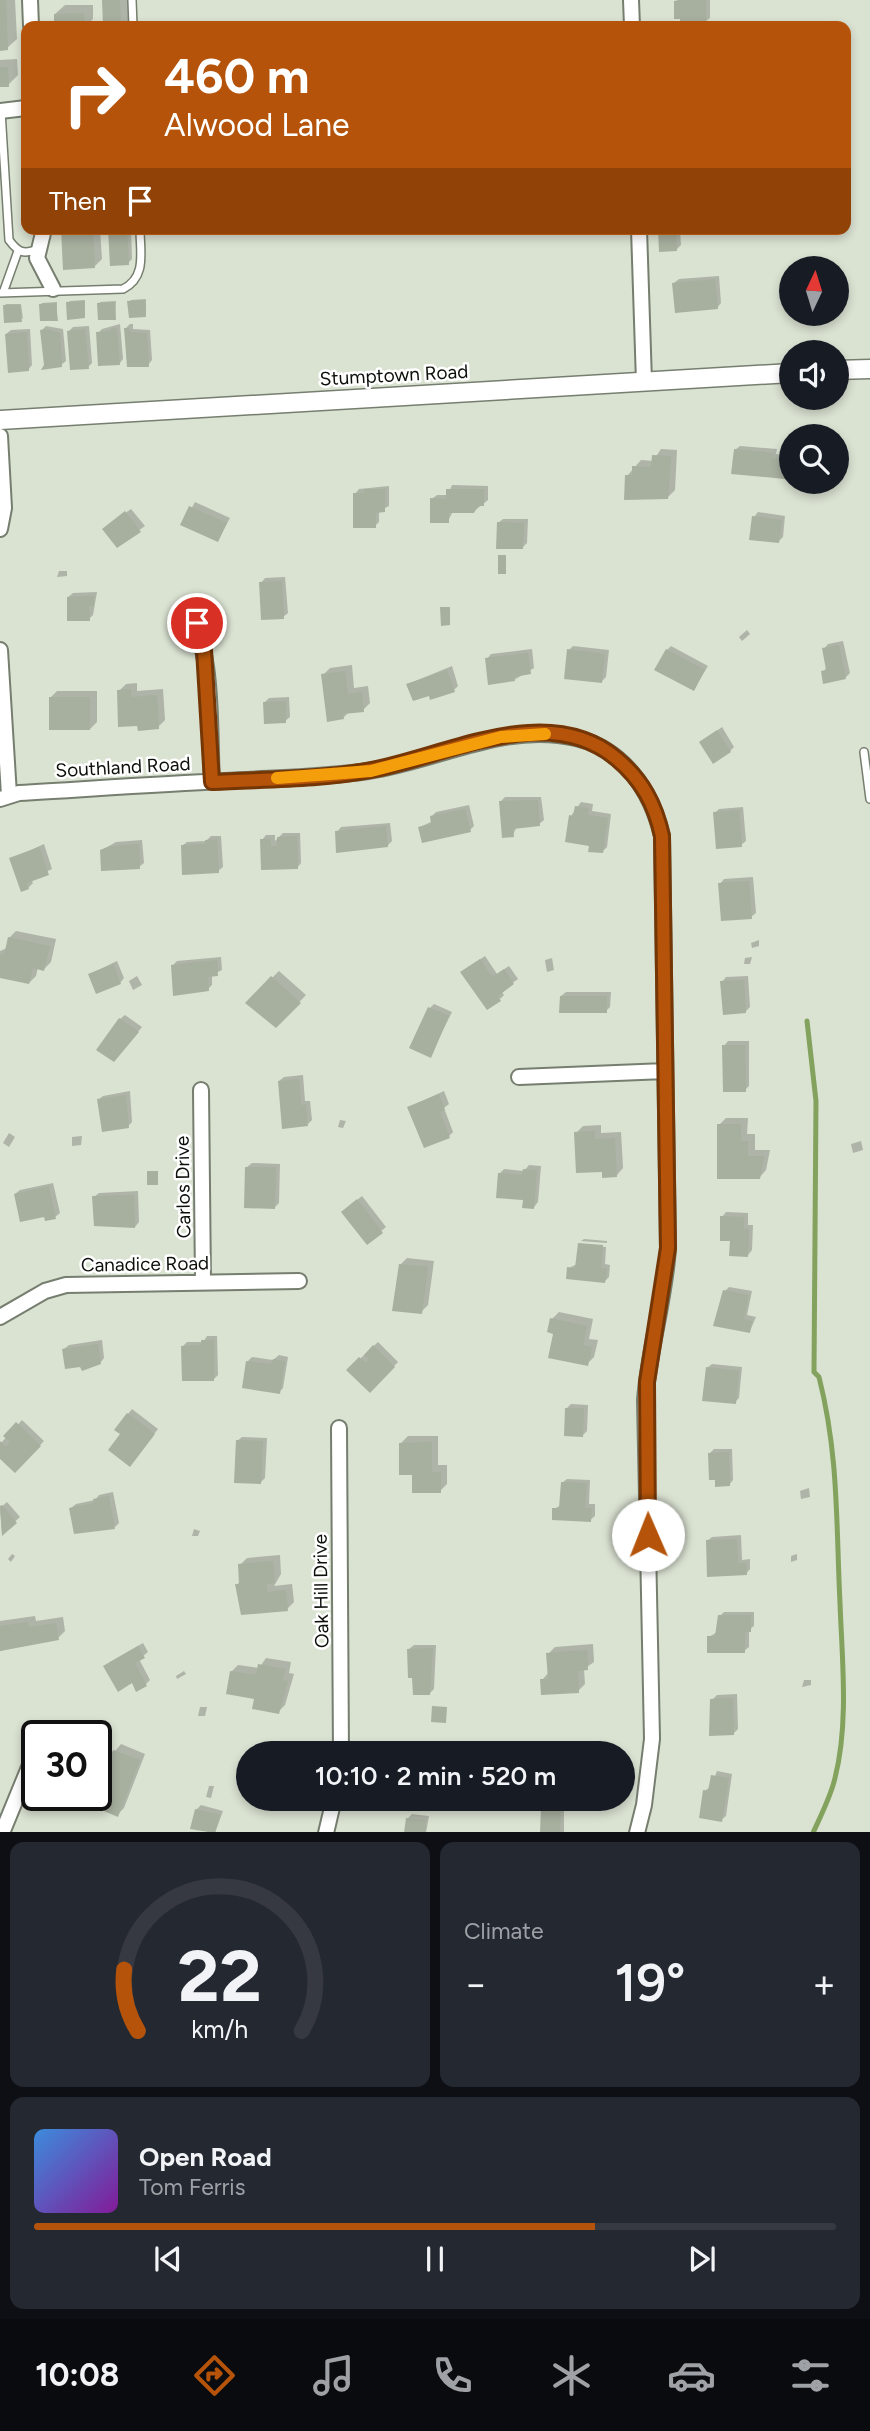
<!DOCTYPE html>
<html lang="en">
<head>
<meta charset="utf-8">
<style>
  :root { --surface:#171b24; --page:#242831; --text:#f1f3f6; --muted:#9ea1a6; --line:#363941; --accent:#b45309 }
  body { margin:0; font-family:Figtree,sans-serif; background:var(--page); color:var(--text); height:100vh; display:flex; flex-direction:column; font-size:26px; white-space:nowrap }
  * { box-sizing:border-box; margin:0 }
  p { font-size:23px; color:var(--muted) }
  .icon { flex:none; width:38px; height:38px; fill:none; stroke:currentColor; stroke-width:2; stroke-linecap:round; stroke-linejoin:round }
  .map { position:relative; height:1832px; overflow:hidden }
  .sheet { display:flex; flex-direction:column; gap:10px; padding:10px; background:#0d0f14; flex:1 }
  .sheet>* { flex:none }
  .hud { position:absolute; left:21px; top:21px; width:830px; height:214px; border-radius:14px; box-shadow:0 4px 10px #0003; background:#b45309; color:#fff; overflow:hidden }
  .needle { width:46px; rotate:4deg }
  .buttons { position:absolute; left:779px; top:256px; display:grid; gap:14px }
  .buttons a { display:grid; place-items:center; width:70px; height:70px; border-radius:50%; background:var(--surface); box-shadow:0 4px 10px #0003; font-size:35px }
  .speed { position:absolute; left:21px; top:1720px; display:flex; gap:14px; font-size:35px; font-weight:700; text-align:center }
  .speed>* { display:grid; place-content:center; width:91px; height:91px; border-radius:50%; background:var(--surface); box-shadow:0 4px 10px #0003; line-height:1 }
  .speed .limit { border:4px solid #111; border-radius:10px; background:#fff; color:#111 }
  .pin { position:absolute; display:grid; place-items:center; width:60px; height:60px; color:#fff; margin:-30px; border:4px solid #fff; border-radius:50%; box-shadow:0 2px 7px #0007 }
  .me { position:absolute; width:77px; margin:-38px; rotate:359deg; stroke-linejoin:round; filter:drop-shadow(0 0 5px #0008) }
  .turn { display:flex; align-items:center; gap:24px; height:147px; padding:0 28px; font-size:32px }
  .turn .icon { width:91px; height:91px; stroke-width:2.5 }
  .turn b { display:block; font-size:49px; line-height:60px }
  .then { display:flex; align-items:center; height:66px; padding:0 28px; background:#0003; gap:14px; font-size:26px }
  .big { font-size:52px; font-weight:600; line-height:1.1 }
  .sheet .tile { flex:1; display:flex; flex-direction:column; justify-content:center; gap:10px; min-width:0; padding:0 24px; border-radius:14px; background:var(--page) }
  .sheet .dial { align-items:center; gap:0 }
  .dial svg { height:182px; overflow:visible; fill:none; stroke:var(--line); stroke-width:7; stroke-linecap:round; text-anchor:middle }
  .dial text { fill:var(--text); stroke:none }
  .song { display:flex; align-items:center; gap:21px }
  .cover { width:84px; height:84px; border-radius:10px; background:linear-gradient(135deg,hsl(210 70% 55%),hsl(290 70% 35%)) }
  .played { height:7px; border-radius:4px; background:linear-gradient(90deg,var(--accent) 70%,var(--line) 70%) }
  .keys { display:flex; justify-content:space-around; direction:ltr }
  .heat { display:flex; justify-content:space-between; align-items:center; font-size:38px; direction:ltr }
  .sheet .tiles { flex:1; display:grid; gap:10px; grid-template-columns:1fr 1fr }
  .tile:last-child { grid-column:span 2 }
  .trip { position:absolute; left:236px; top:1741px; width:399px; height:70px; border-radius:35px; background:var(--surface); box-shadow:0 4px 10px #0003; font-weight:600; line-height:70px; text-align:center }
  .dock { display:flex; height:112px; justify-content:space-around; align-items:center; background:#090b0e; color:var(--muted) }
  .dock .icon { width:49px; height:49px }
  .dock .on { color:var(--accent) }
  .dock b { font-size:32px; color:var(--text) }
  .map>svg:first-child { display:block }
  .shadow { fill:#0003 }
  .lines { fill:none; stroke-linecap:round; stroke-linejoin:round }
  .stream { stroke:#83a25d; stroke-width:5 }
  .building { fill:#a7af9f }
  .service-casing { stroke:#767e6f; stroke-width:10 }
  .minor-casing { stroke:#767e6f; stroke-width:18 }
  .tertiary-casing { stroke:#767e6f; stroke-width:21 }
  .service { stroke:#fff; stroke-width:7 }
  .minor { stroke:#fff; stroke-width:14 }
  .tertiary { stroke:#fff; stroke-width:18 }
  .route-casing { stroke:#753606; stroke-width:18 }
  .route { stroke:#b45309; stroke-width:12 }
  .slow { stroke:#f59e0b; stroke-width:12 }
  .labels { text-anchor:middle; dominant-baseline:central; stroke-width:5; stroke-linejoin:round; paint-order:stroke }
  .street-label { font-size:19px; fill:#0c0f0a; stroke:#fff }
</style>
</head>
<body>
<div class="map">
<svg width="870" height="1833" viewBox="0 0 870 1833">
  <rect width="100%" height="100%" fill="#dae2d2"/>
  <path class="shadow" d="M0,0h15l2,39 -10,9 -7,1z
    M104,0h25l1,26h-25z
    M678,0h32v18l-5,4 -23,-5 -6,-15z
    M65,5h28v14l-7,7h-30l-1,-12z
    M17,59l1,16 -10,10h-8v-25z
    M63,229h37l2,30 -7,7z
    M110,229h21l1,30 -4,4z
    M660,229h20l1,16 -4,4z
    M717,229h12v3l-12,2z
    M719,276l2,27 -4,5 -43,-25 5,-4z
    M146,299v16l-17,-13 2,-2z
    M85,300v16l-17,-13 2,-2z
    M116,301l-1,17 -16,-14 1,-2z
    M57,302v17l-16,-14 1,-2z
    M6,304h15l2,15 -18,-13z
    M120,324l3,35 -4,5 -21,-31 4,-4z
    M130,324h3v5l17,1 2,30 -4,5 -22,-37z
    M46,326l17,3 3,32 -5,4 -19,-35z
    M89,326l3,37 -4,4 -19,-36 4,-4z
    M30,329l2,36 -4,5 -22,-36 5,-4z
    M740,446l37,3 -1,5 14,2 -2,16 -4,5 -49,-27z
    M661,449l16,1 -2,40 -7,7 -41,-21 14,-16 12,1z
    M452,485l36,1v14l-15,12 -20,-1 -5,10 -16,-22 5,-4h11z
    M389,486v20l-10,5v11l-4,4 -20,-32 4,-5z
    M195,502l35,16 -12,22 -35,-16z
    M131,509l14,17 -28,20 -9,-21z
    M758,512l27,4 -2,21 -5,5 -24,-25z
    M503,519h25l-1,24 -5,5 -24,-25z
    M59,571h8v5l-10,1z
    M285,577l3,36 -5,4 -22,-34 4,-5z
    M97,592l-4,23 -4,4 -21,-22 5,-4z
    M747,630l3,4 -8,7 -3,-4z
    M843,641l7,32 -5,5 -22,-6 4,-5 -3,-18 4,-5z
    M573,646l36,4 -3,27 -4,4 -33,-31z
    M671,646l37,20 -14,23 -27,-39z
    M532,649l2,19 -20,12 -27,-21 4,-5z
    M352,665l2,23 14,-2 2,17 -7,7 -14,2 -6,6 -20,-43 7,-7z
    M452,666l6,20 -4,4 -46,-6z
    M137,683v8l26,-2 2,31 -7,7 -39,-36 7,-7z
    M57,691h40v31l-7,7 -40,-31z
    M289,697l1,20 -5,4 -20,-19 4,-4z
    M722,727l12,20 -4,4 -29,-9z
    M505,797h36l3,23 -5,4 -22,2 -4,9 -12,-34z
    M581,802l12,2 -1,7 19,3 -4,33 -5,5 -11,-8 -20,-28z
    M469,805l5,21 -4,4 -50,-3 13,-6 -1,-5 4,-4z
    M743,807l3,34 -5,4 -26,-32 4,-4z
    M390,823l2,18 -5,5 -50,-14 4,-5z
    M283,833h17l1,30 -4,5 -35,-28 4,-5h9v6z
    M211,836h10l2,31 -5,4 -36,-25 5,-4 19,-1z
    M142,840l2,23 -5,4 -37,-17 14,-8z
    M44,844l8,25 -21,10 2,4 -5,5 -17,-29z
    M753,877l3,36 -5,4 -31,-33 4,-5z
    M16,931l40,8 -5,23 -7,7 -6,-2 -2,9 -7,7 -29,-7v-25l7,-3 2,-10z
    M759,940v6l-7,2 -1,-5z
    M485,956l12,18 12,-8 9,13 -17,12 3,4 -4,4 -33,-31z
    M221,957l1,13 -10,5v10l-4,4 -35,-24 4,-4z
    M752,957l-2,7h-6l1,-6z
    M552,958l2,12 -7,2 -2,-12z
    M117,961l7,17 -4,5 -30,-9z
    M279,971l27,24 -30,31 -29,-23z
    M137,976l5,9 -9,5 -4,-9z
    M748,976l2,31 -5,5 -23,-30 4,-5z
    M566,992h45l-1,15 -4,4 -45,-15z
    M434,1004l18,8 -22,44v-48z
    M125,1015l17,12 -24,29 2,-37z
    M728,1041h21v45l-4,4 -21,-44z
    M303,1075l2,26h5l2,19 -4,4 -29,-43 5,-4z
    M130,1091l2,31 -4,4 -30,-26 5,-4z
    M444,1091l5,13 -5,4 9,24 -4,4 -40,-29z
    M726,1118h22l-1,16h8v16h15l-4,20 -7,8 -40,-53z
    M340,1120l6,1 -3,7 -5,-1z
    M601,1125v8l20,-1 2,36 -6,7 -14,-5 -27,-37 7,-7z
    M9,1133l6,4 -6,10 -6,-4z
    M82,1136l-1,9 -9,1v-9z
    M861,1141l2,9 -10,3 -2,-9z
    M252,1163l28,1 -1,39 -4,4 -28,-40z
    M529,1165l12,1 -3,36 -4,5 -35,-33 5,-5 20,2z
    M53,1183l7,30 -5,4 -40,-23 5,-4z
    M138,1191l1,31 -4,5 -41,-30 5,-4z
    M362,1196l24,31 -19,16 -20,-35z
    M726,1212l22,1v12h5l-1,25 -4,5 -17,-16 -9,-22z
    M584,1239l23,2v2l-26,-2z
    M581,1242v3l25,2 -1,17 5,1 -1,12 -4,4 -36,-13 8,-4z
    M407,1258l27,3 -6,44 -7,7 -21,-47z
    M729,1287l23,4 -5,24 9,2 -6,14 -25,-40z
    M559,1312l34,7 -4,20 9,1 -4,17 -7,7 -35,-45z
    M207,1336h10l1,39 -4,4 -32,-32 5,-5h16z
    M102,1340l2,18 -4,5 -36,-14 5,-4z
    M378,1342l20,20 -28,29 -22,-21z
    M279,1355l9,2 -5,31 -4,4 -31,-31 4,-4 21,3z
    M712,1364l30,3 -3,31 -4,4 -28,-34z
    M571,1404l17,1 -1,26 -4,4 -16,-27z
    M132,1409l26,20 -24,31 -11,-26 -7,-5z
    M22,1420l22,21 -29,30 -15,-14v-13z
    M408,1436h30v29h9v19l-7,7 -26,-17 -13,-31z
    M242,1437l25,1 -2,40 -4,4 -24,-41z
    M714,1449h18l1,31 -4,5 -20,-31z
    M567,1479l23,1 -1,24h6v12l-5,4 -36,-11 7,-4 1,-22z
    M809,1488l1,9 -9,2 -1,-8z
    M113,1492l6,31 -4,4 -44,-19 5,-4 19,-4 4,-5z
    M7,1502l13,15 -18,16 -2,-25z
    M194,1529l6,2 -2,5h-6z
    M741,1535l1,25 8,-1v10l-4,5 -39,-33 5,-4z
    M12,1554l3,2 -4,6 -3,-3z
    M797,1554v6l-6,2v-6z
    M280,1555l1,19 -7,12 18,-2 2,18 -7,7 -50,-24 4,-5 -1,-15 7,-7z
    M724,1612h30v14l-5,4v17l-5,4 -35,-14 8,-5 3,-16z
    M35,1616l1,5 27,-4 2,14 -7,7 -58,13v-30z
    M143,1643l5,9 -9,7 11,21 -4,4 -13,-3 -23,-19z
    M593,1644l1,18 -10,7 1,15 -7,7 -36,-11 7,-8 -1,-18 7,-7z
    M414,1645h22l-2,44 -4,4 -21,-44z
    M266,1658l25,4 -2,11 5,1 -9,31 -7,7 -22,-15 -25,-25 7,-7 21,3z
    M184,1671l2,3 -9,5 -1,-3z
    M804,1680h7v5l-9,2z
    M737,1694l1,35 -4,4 -22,-33 5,-5z
    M200,1707h7l-2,9h-7z
    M121,1744l24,10 -21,54 -7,7 -2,-64z
    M418,1750l21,1v3h-25z
    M717,1771l15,3 -6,42 -5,4 -17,-29 7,-4z
    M209,1786h5l-3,12 -5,-1z
    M547,1804h17v29h-22v-25z
    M201,1805l22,6 -8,22 -23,-5 4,-18z
    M412,1814l17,2 -3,17h-20l2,-15z"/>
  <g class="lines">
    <path class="stream" d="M807,1021l9,80 -2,271 5,5c20,79 17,147 21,226 2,56 9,120 -5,175 -4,18 -14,37 -22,55"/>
  </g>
  <path class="building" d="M0,0h6l2,50 -8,1z
    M102,0h18l1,26h-18z
    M680,0h26v24h-26v-5h-6v-18z
    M84,13l1,13h-31v-12z
    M0,67h8l1,20h-9z
    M61,229h32l2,39 -32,2z
    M108,229h19l2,36 -19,1z
    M658,229h18l1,22 -18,1z
    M715,279l3,30 -43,4 -3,-30z
    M145,300l1,17 -17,1 -2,-17z
    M84,301l1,17 -18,2 -1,-18z
    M115,302l1,18h-18l-1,-17z
    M56,303l2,18h-18l-1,-17z
    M3,305h17l2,17 -18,1z
    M111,328h5l1,3 3,34 -22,1 -2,-34 15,-1z
    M124,328h5l1,4 17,1 2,34h-22z
    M46,329l14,4 2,34 -21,3 3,-5 -4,-35z
    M85,329l4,40 -19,1 -3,-39z
    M27,332l2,39 -21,2 -3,-39z
    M734,449l39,4v5l13,2 -1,19 -54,-5z
    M652,455l19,1 -3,43 -44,1 1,-25h7v-9l19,1z
    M364,489h21v23l-9,1v15h-23v-35h11z
    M446,489h38v17h-6l-4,7h-25v10h-19v-25l16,1z
    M189,506l38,17 -9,19 -38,-17z
    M125,511l16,21 -24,16 -15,-19z
    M752,516l30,4 -3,23 -30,-3z
    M497,522l27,1 -1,26h-27z
    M498,555h8v19h-8z
    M282,581l2,38 -23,1 -2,-38z
    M94,596v10h-5l1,15h-23v-24z
    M440,607h10v18l-9,1z
    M839,645l7,34 -23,5 -2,-13 5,-1 -4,-22z
    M567,649l38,5 -3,29 -38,-4z
    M666,649l39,21 -11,21 -40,-21z
    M528,653l3,21 -17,3 1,4 -27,4 -3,-27z
    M447,670l8,22 -25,8 -1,-4 -16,5 -7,-17z
    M345,671l3,23 14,-2 2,20 -21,2 1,5 -17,3 -6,-48z
    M131,689v8l26,-2 2,34 -21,2 -1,-5 -19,1 -1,-37z
    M49,697h41v33h-41z
    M286,701v22l-22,1 -1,-22z
    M717,730l14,22 -18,12 -14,-22z
    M538,800l2,26 -27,3 1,8 -12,1 -3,-37z
    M575,806l14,2 -1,7 20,3 -5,35 -15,-1 1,-6 -24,-4 4,-27 4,1z
    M465,809l6,23 -49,11 -4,-16 13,-3 -1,-8z
    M739,810l3,37 -26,2 -3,-37z
    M386,826l2,21 -52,6 -1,-22z
    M297,836l1,33 -37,1 -1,-31h11v7h6v-9z
    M217,839l2,34 -37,2 -1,-30 24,-1v-4z
    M139,844l1,25 -39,2 -1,-21 10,-4z
    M39,847l10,28 -22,8 2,6 -8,3 -12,-34z
    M749,881l3,38 -31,2 -3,-38z
    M8,937l42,9 -6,25 -11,-3 -4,16 -29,-6v-24l4,1z
    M480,959l12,18 12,-8 10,15 -16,12 3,5 -14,9 -27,-38z
    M217,960l1,16 -10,1 1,14 -36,5 -2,-31z
    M113,964l8,20 -25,10 -8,-20z
    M271,976l30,27 -25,25 -31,-25z
    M744,980l2,33 -23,2 -3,-34z
    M560,996h47v17h-48z
    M428,1007l21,9 -18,42 -22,-10z
    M119,1018l20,14 -25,30 -18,-12z
    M722,1045h23l1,47h-23z
    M299,1079l2,26 5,-1 2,22 -26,3 -4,-48z
    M439,1094l6,16 -5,2 10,26 -26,10 -17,-41z
    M126,1095l3,33 -27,4 -5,-33z
    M717,1124h24v17h7v15h16l-4,23h-43z
    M595,1131v8l20,-1 2,39 -15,1v-6l-26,1 -2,-41z
    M245,1167h31l-1,42 -31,-1z
    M523,1169l14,1 -3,39 -12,-1 1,-8 -27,-2 2,-25 24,2z
    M147,1171h11v14h-11z
    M49,1186l7,33 -11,2 -1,-4 -24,5 -6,-28z
    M134,1195l1,33 -41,-2 -2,-30z
    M357,1199l26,34 -16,12 -26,-33z
    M720,1216l24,1v12h5l-1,28 -19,-1 1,-15h-10z
    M578,1243l25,2 -2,23 6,1 -2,14 -39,-4 1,-12 8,1z
    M399,1264l29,3 -6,47 -30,-3z
    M723,1290l26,5 -5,24 8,2 -2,12 -37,-7z
    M550,1318l37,8 -4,19 9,2 -4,19 -40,-8 5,-24 -6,-2z
    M201,1340h13v41h-32l-1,-35 20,-1z
    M98,1344l3,20 -19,7 -2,-4 -15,2 -3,-20z
    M373,1345l22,22 -25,26 -24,-23 13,-13 7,6 3,-4 -5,-4z
    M273,1359l12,2 -5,33 -38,-6 4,-27 25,3z
    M706,1367l33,4 -3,33 -34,-3z
    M565,1408h19l-1,29 -19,-1z
    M127,1413l28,21 -25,33 -22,-17 12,-16 -6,-4z
    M16,1422l25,24 -26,27 -15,-14v-18l6,6 4,-5 -7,-6z
    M236,1440l27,1 -2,43 -27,-1z
    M432,1442v30h9v21h-29v-18h-13v-32z
    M729,1452l1,34 -15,1v-7h-6l-1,-27z
    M561,1482l26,1 -2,25h7l-1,14 -39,-2v-12h7z
    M109,1496l6,33 -41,5 -5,-26 25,-5 -1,-4z
    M2,1505l15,18 -15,13 -2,-30z
    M737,1539l1,24h8l1,12 -40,2 -1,-37z
    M273,1561l2,22 -8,1v8l19,-2 2,21 -47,4 -6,-31h4l-1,-20z
    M718,1615h33v17h-6v21h-38v-17h8z
    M28,1622l1,5 27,-4 3,17 -59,11v-25z
    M138,1646l7,12 -10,5 12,23 -11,6 -4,-9 -14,9 -15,-26z
    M433,1648l-3,47h-17l-1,-17h-4l-1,-29z
    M587,1650l1,20 -10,1 1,22 -38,2 -1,-16h8l-2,-26z
    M258,1664l27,5 -2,11 5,1 -9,33 -27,-5 2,-10 -28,-5 4,-23 26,4z
    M733,1698l1,37 -25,1 1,-37z
    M432,1706l15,1 -1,16 -15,-1z
    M113,1750l27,10 -22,57 -26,-11z
    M711,1775l18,3 -7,44 -23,-4 4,-28 5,1z
    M541,1807l20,1 -1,25h-20z
    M195,1809l25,6 -5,18 -25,-4z
    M406,1818l20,2 -1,13h-21z"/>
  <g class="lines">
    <g class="service-casing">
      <path id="service" d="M132,0l1,26
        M1,111l8,129c9,12 14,15 29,9
        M0,293l123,-4c24,-12 17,-37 17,-60
        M3,293l15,-42
        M864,752l6,47"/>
    </g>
    <g class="minor-casing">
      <path id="minor" d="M30,0l1,26
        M631,0l1,26
        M0,111l26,-3
        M44,229l-7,29 16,31
        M639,229l5,153
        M0,436l4,72 -4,21
        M184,608c31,30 25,130 28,173
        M0,650l9,145
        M0,799l19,-6c69,-4 138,-9 206,-12 48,-3 96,-3 143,-10 70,-10 136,-50 208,-33 47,11 75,52 86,98l6,412c-3,51 -19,100 -23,152l7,339 -8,66 -7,28
        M519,1077l146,-6
        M201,1090l2,192
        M0,1317l45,-26 21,-6 233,-4
        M339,1428l2,326
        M42,1736l2,-7
        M2,1833l35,-85
        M326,1833l8,-34"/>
    </g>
    <g class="tertiary-casing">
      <path id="tertiary" d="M836,370l34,-1
        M0,420l791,-47"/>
    </g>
    <use href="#service" class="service"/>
    <use href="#minor" class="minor"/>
    <use href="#tertiary" class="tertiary"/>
  </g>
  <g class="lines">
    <g class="route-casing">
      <path id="route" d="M197,623l7,27 8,132c52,-3 107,-2 159,-12 76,-14 177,-70 246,-11 25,21 38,45 45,77l6,412 -21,134 1,153"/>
    </g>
    <use href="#route" class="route"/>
    <path class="slow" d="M277,778l94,-7 130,-34 44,-3"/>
  </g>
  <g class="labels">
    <g class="street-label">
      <text transform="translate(394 375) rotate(-3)">Stumptown Road</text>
      <text transform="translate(123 767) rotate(-3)">Southland Road</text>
      <text transform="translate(183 1187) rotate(-91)">Carlos Drive</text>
      <text transform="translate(145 1264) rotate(-1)">Canadice Road</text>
      <text transform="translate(321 1591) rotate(-91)">Oak Hill Drive</text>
    </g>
  </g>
</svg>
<div class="buttons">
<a><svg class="needle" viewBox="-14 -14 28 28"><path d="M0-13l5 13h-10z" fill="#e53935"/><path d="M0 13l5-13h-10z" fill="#9ea1a6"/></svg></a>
<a><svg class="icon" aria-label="sound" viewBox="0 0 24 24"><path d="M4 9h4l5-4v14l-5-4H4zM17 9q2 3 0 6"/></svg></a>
<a><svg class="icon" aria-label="search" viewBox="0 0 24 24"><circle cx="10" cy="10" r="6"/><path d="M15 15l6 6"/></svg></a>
</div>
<div class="speed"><div class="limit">30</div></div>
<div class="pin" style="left:197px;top:623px;background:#d93025"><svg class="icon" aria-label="arrive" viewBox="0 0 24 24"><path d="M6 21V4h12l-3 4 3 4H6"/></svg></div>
<svg class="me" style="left:648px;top:1535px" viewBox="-20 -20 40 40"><circle r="19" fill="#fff"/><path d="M0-13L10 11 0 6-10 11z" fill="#b45309"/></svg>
<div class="trip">10:10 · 2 min · 520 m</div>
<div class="hud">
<div class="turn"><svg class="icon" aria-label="right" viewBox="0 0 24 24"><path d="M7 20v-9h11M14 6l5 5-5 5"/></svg><div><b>460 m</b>Alwood Lane</div></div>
<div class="then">Then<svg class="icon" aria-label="arrive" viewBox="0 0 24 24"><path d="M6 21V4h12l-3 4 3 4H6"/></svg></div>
</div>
</div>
<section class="sheet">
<div class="tiles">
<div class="tile dial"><svg viewBox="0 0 100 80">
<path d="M14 69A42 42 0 1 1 86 69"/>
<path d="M14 69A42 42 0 0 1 8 42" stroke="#b45309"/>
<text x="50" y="56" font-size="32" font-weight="700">22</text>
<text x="50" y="72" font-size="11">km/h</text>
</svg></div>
<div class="tile"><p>Climate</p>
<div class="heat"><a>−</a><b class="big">19°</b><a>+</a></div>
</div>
<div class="tile">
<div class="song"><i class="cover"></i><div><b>Open Road</b><p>Tom Ferris</p></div></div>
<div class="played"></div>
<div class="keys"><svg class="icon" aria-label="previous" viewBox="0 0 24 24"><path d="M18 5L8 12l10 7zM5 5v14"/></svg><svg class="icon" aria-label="pause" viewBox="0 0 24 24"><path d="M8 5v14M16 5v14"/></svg><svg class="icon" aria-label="next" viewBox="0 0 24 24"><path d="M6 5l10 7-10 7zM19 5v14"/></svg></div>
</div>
</div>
</section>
<nav class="dock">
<b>10:08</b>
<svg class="icon on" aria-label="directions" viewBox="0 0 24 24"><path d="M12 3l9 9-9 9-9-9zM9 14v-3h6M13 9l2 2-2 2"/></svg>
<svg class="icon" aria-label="music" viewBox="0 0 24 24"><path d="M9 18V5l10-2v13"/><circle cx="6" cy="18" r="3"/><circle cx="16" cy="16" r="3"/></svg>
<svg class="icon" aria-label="phone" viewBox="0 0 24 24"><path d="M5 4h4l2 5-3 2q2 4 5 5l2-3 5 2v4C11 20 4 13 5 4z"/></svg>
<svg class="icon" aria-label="climate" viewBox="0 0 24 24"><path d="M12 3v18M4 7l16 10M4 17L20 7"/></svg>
<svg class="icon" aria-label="car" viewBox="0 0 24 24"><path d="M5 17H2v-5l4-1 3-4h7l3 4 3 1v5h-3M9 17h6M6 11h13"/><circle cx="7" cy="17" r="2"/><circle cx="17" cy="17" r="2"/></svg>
<svg class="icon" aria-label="filters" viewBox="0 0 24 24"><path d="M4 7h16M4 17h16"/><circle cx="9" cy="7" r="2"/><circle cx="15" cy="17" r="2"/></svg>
</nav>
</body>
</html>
